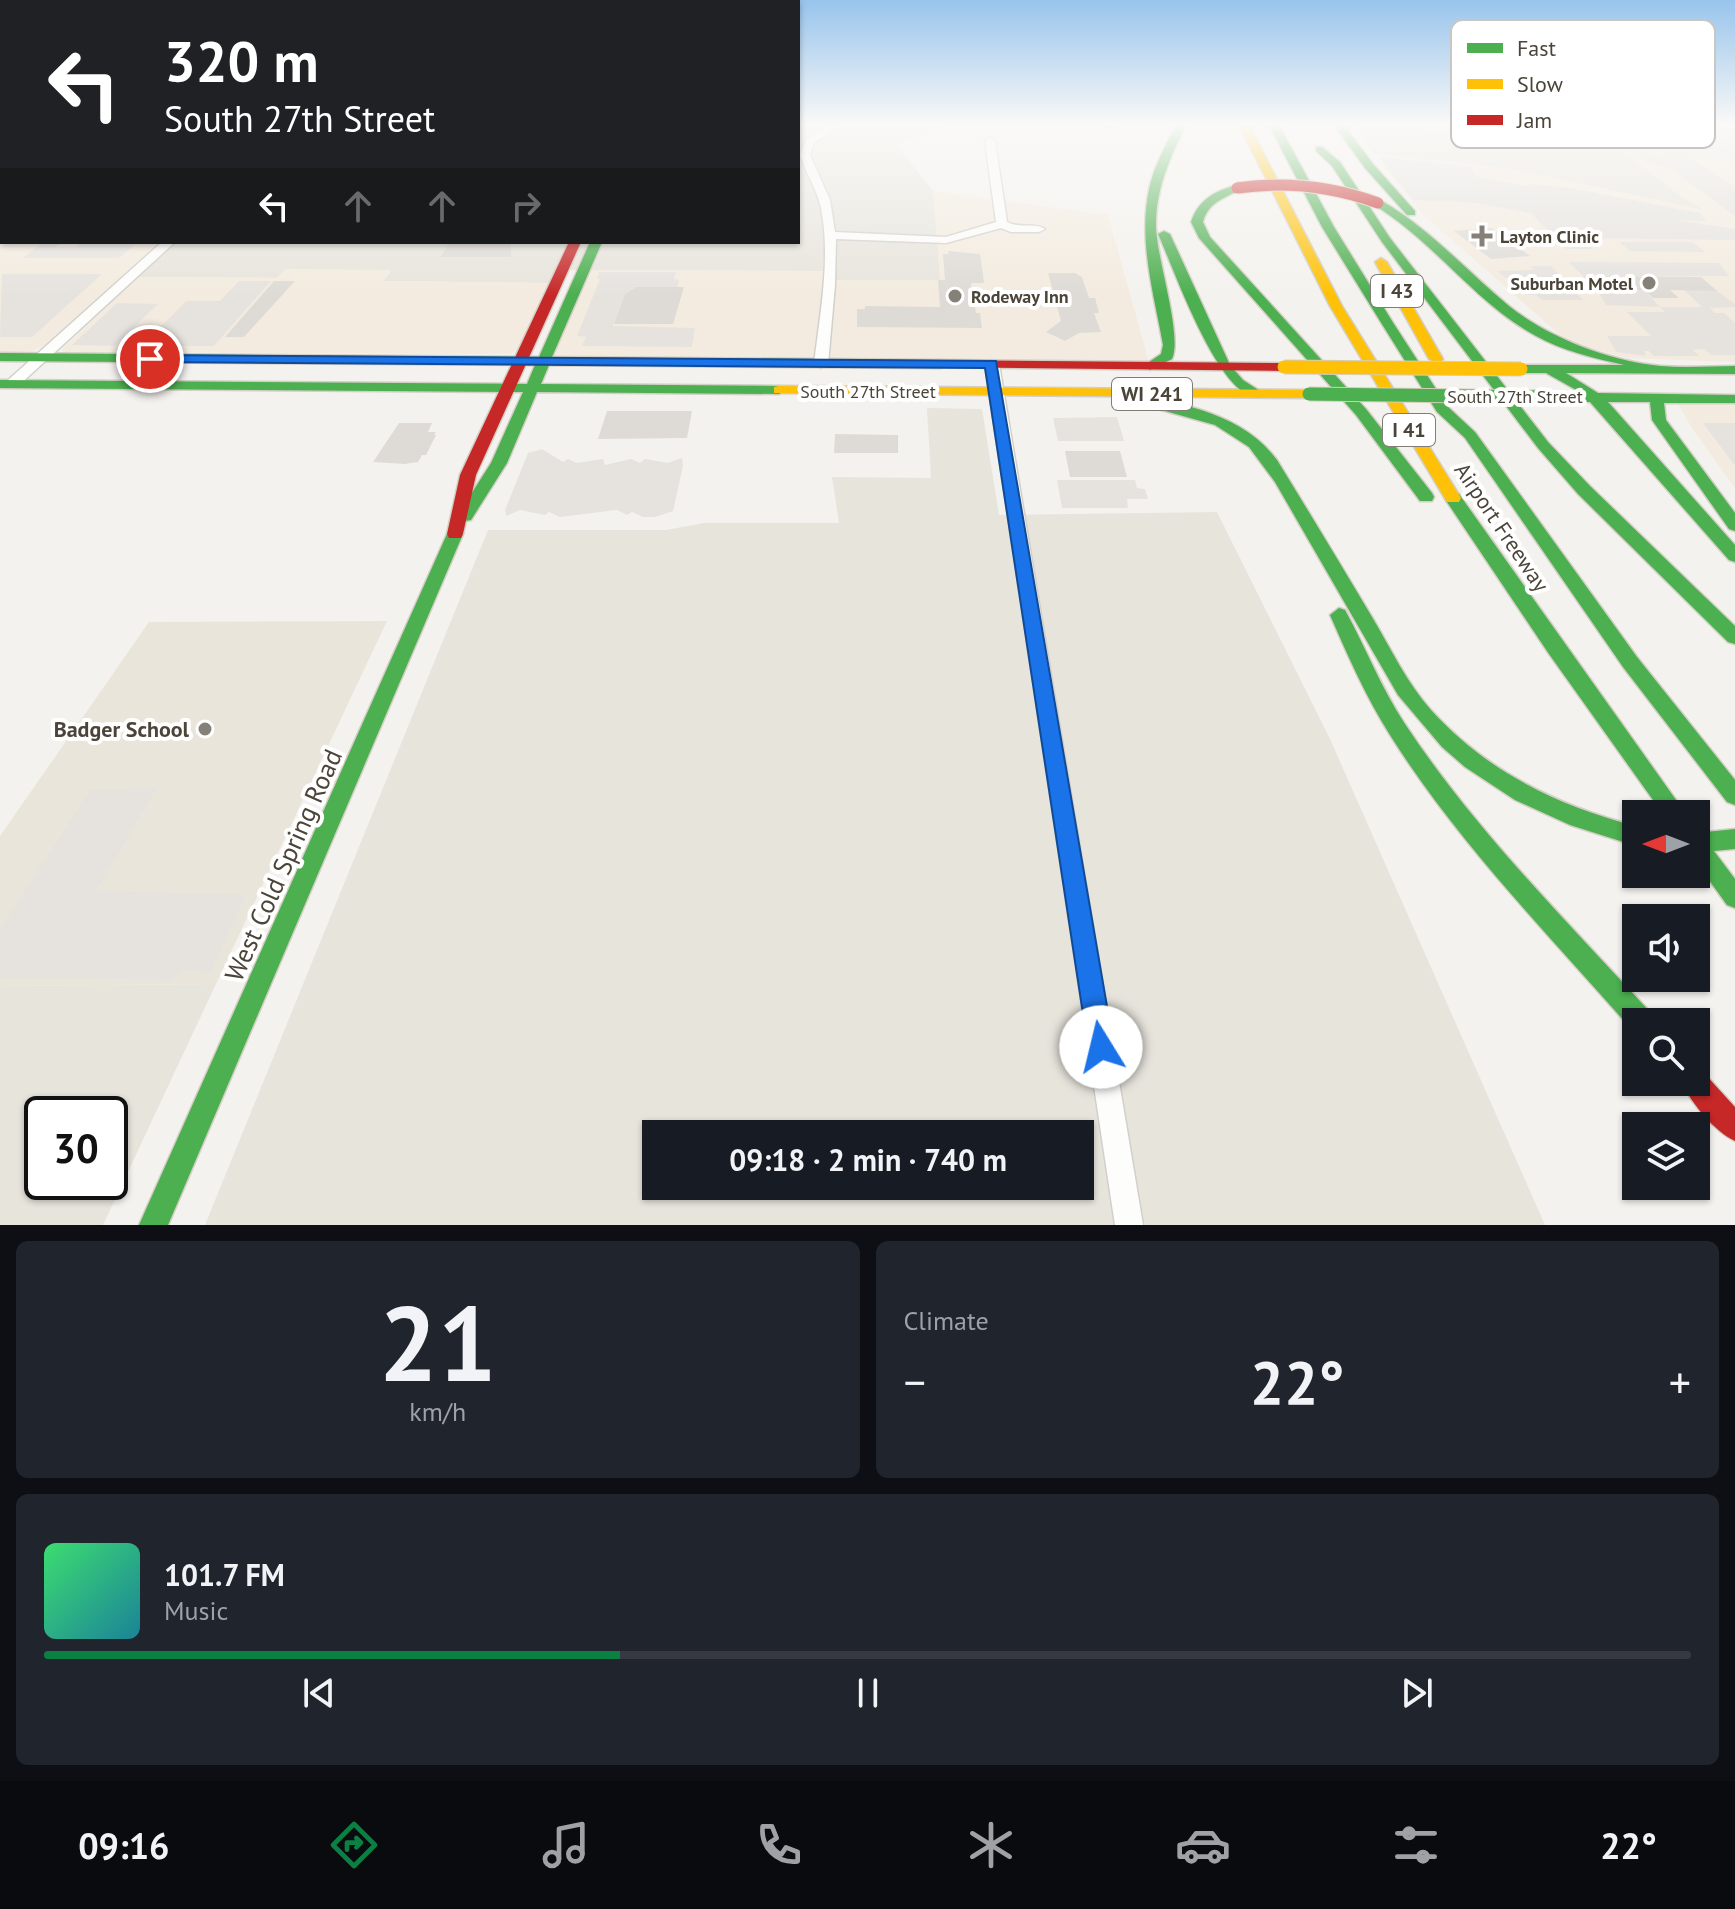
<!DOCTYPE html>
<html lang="en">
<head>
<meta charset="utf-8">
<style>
  :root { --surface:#171b24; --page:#20242c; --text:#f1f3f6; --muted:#9ea1a6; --line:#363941; --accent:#0b8043 }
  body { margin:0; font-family:"PT Sans",sans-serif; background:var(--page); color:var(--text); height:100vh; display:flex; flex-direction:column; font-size:30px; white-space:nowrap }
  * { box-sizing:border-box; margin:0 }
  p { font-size:26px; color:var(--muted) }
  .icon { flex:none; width:44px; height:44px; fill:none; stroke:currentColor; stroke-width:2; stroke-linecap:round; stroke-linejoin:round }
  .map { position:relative; height:1225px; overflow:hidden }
  .sheet { display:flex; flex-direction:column; gap:16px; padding:16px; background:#0d0f14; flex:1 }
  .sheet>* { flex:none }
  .guide { position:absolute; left:0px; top:0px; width:800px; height:244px; box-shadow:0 2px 6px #0004; background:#202124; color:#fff; overflow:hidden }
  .needle { width:52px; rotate:270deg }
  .buttons { position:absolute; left:1622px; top:800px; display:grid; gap:16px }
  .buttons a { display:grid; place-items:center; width:88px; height:88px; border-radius:0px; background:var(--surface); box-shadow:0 2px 6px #0004; font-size:40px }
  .speed { position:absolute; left:24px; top:1096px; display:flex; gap:16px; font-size:40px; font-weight:700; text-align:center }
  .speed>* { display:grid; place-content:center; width:104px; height:104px; border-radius:50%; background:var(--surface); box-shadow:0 2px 6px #0004; line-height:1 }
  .speed .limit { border:4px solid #111; border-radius:12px; background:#fff; color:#111 }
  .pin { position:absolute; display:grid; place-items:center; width:68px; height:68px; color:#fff; margin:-34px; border:4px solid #fff; border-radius:50%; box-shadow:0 2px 8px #0007 }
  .me { position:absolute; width:88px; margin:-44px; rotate:351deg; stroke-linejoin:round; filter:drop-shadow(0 0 6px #0008) }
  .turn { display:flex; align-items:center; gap:28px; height:168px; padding:0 32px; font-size:36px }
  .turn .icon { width:104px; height:104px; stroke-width:2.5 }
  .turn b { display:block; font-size:56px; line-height:68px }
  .lanes { display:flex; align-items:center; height:76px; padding:0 32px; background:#0003; justify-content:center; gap:40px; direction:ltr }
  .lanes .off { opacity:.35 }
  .big { font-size:60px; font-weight:700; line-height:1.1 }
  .sheet .widget { flex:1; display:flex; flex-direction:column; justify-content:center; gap:12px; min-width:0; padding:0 28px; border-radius:12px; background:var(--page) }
  .sheet .dial { align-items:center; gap:0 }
  .dial b { font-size:104px; line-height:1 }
  .song { display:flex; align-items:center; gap:24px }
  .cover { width:96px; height:96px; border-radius:12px; background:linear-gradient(135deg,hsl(140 70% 55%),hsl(190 70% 35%)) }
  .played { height:8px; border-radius:4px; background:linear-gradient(90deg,var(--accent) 35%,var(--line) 35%) }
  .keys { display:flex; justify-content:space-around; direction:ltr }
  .heat { display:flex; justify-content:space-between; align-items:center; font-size:44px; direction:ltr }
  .sheet .tiles { flex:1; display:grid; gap:16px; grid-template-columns:1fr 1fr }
  .widget:last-child { grid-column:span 2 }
  .trip { position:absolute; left:642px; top:1120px; width:452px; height:80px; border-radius:0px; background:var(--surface); box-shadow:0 2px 6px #0004; font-weight:700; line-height:80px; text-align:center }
  .tabs { display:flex; height:128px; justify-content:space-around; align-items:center; background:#090b0e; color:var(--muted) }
  .tabs .icon { width:56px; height:56px }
  .tabs .active { color:var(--accent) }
  .tabs b { font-size:36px; color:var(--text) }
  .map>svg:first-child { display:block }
  .residential { fill:#e7e4dc; fill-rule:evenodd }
  .commercial { fill:#f3ebdf }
  .education { fill:#eae5da }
  .parking { fill:#e6e3df }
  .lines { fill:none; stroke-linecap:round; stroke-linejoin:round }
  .stream { stroke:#c0ddf1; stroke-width:3 }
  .building { fill:#dedbd6 }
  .street-casing { stroke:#d2d0cb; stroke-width:3 }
  .fast-casing { stroke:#d3cfc5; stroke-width:3 }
  .slow-casing { stroke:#d3cfc5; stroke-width:3 }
  .jam-casing { stroke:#d3cfc5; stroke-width:3 }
  .street { fill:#fdfdfc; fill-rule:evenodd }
  .fast { fill:#4caf50; fill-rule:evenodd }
  .slow { fill:#ffc107; fill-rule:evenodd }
  .jam { fill:#c62828; fill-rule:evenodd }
  .fast-bridge-casing { stroke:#d6cebb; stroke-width:15; stroke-linecap:butt }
  .slow-bridge-casing { stroke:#d6cebb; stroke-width:15; stroke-linecap:butt }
  .jam-bridge-casing { stroke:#d6cebb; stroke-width:13; stroke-linecap:butt }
  .fast-bridge { stroke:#4caf50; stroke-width:13 }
  .slow-bridge { stroke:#ffc107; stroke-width:13 }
  .jam-bridge { stroke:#c62828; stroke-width:11 }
  .route { fill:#1a73e8; stroke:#114b97; stroke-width:2 }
  .poi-dot { fill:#868178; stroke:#fff; stroke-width:3 }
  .labels { text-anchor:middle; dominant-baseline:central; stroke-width:8; stroke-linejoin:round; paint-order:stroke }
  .far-poi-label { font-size:18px; font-weight:bold; fill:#4b4439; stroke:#fff; text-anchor:start }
  .far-street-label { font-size:18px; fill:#4b4439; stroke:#fff }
  .shield { fill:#fff; stroke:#817c74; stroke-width:2 }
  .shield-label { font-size:20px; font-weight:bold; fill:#4b4439 }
  .street-label { font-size:22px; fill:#4b4439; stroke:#fff }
  .poi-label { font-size:22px; font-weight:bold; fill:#4b4439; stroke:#fff; text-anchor:end }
  .near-street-label { font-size:26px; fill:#4b4439; stroke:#fff }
  .key { fill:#fff; stroke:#c9c7c4; stroke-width:2 }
  .key-label { font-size:22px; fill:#4b4439 }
</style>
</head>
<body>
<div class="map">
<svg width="1735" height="1225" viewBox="0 0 1735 1225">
  <rect width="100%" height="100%" fill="#f4f2ee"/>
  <path class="residential" d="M798,125h154l-56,19 37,47 8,89h-113v-9l-266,-1 -13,13 -166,-2 8,-10 -105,-2 -9,9 -139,-1 37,-35h623z
    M1352,125h383v33h-71l-38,-27 -27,1 80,63 28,16 -195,-42 -138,-16z
    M927,408l55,1 17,106 218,-3 113,227 215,486h-1340l283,-695h178l38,-7h135l-7,-46 99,1zM656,1134h424v52h-424z
    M216,984l-113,241h-103v-239zM42,1114h68v68h-68z"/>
  <path class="commercial" d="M1598,131h28l38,27h71v204l-109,-4 -58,-16 -148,-130 -46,-59 138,16 192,41 -25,-15z
    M0,155l2,87h157l-114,103 -13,6 -32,2z
    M933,191l175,24 42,151 -605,-5 38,-91 246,1v9h111z
    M285,269l106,1 -7,11 165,2 -31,66 -8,5 -447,-2 -1,-3 76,-72 139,1z
    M1675,399h60v89l-42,-58z"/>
  <path class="education" d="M387,621l-171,363 -216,2v-150l149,-214z"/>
  <path class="parking" d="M1407,125h71l45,10 -11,-10h25l23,14 16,16 -8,4 -31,-2 -109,-22z
    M1673,125h29l8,5 -9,1 12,2 22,14v10l-17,-2z
    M1601,133l28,1 34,25h30l42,28v29l-63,-46 -38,-13z
    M1379,157l92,10 6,10 51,9 2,-2 40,4 130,25 6,8 -30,-1 59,9v11l-150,-2 8,11h-27l-35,-36 -56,-10 -62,-3z
    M43,242h18l-5,5h19l7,-5h56l-19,16h-96z
    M1619,242h73l14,10 -76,-1z
    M1568,262l151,1 10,13h-146z
    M1531,266h20l32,34h-41l-6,-5h-8l-31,-24 37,-1z
    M599,272h77l-2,7 5,1 -2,7 -43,1 -9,6 -12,32 82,2 -3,19 -110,-1 4,-9 -9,-1 23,-57h-3z
    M2,274h100l-70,63h-32z
    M239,281h32l-57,65h-72l44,-45h34z
    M1597,290h47l16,17h42l-18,-17 33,1 18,13v3l-25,1 5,5h9l11,10v32h-24l-7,-6 -11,1 6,6h-45l-5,-5h-5l2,5 -30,-4 -9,-16h44l-24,-24h38l-5,-5 -54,-2z
    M117,303l41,1 -43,42 -43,-1z
    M1117,417l7,24h-66l-5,-23z
    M1703,423h32v43z
    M542,449l21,13 5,-3 9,4 26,-4 2,6 26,-6 9,4 5,-4 23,4 14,-5 1,8 -10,45 -18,6h-12l-11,-5 -5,3 -10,-5 -57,7 -11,-5 -4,3 -25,-5 -14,6 -1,-6 23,-57z
    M1057,480h78l2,8 8,1 3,10h-21l1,9h-66z
    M157,788l-61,103 150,4 -36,78 -25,-4 -14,11 -171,-3v-48l90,-139z"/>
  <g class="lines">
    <path class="stream" d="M1097,125l40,7"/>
  </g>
  <path class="building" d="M1492,228l38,28 -39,3 -37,-28z
    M449,244h62v13h-71z
    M948,251l32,3 4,29h-13l5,30h4l2,15 -125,-1v-18h8v-3l75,1 -2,-27h7l-2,-26h6z
    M1048,273h27l7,4 7,21h6l4,15h-5l7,19 -22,1 -14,8 -19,-9 15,-11z
    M1583,276l118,1 16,14 -47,-1 9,8h-26l-9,-8h-47z
    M274,281h21l-51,56h-19z
    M636,287h48l-11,37h-59l11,-30z
    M607,411h85l-5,27 -89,1z
    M399,423h33l-4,9h8l-2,3h2l-10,20h-4l-4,7 -13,2 -32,-2z
    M835,434l63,1v18h-64z
    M1065,451h55l7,26h-57z"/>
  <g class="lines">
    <g class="street-casing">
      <path id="street" d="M829,125h12l-27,18 -4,12 20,45 5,32 111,5 50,-15 -11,-81 5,-3 5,3 12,81c12,7 27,0 38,7l-6,3h-28l-10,-4 -55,15 -110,-4 -1,46 -7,79 -7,4 -7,-4c6,-51 17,-106 7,-156 -4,-19 -15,-35 -21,-53l7,-16z
        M162,242h13l-158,145h-10v-6z
        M992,360l7,4 144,861h-28l-130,-861z"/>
    </g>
    <g class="fast-casing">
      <path id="fast" d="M1176,125h10c-16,33 -30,63 -30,100 0,32 27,111 16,134l-22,11 -7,-4 18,-12 2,-9c-9,-51 -25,-104 -14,-156 5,-23 17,-44 27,-64z
        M1269,125h10l55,102 58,94 55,85 28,26 162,225 98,123v25l-8,-3 -104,-135 -158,-229 -28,-26 -57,-91 -58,-94z
        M1334,125h10l29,39 42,47v4h-8l-42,-47z
        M1316,147h6l18,15 50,76 158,204 42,44 145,140v18l-7,-2 -150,-148 -40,-46 -156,-206 -50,-76 -16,-15z
        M1233,186l9,2c-16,11 -33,12 -39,34l7,15 156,172 66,84 2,4 -2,4h-12l-64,-86 -157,-177 -8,-16c7,-21 22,-30 42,-36z
        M1374,201h8c48,28 84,69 127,105 40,32 101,55 152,60 25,2 50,0 74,0v8l-169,-1 32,20 137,2v8h-71l2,17 69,93v18l-6,-2 -77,-109 -2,-18h-42l127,143v17l-6,-2 -139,-158 -46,-1 -7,-4 7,-4h36l-2,-2 -32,-18h-25l-7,-4 7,-4h103c-30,-7 -61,-14 -88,-29 -60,-32 -101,-94 -162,-131z
        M1164,231l6,3 60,131 13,15 17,11v6c-40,6 -87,-131 -102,-163z
        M590,242h12l-50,115 389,3 7,4 -7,4 -392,-3 -8,19 238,2 7,4 -7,4 -242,-2 -30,71 -36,57 -6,1 -8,-5 34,-53 32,-71 -523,-4v-8l527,4 8,-19 -535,-4v-8l539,4z
        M1120,390c56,14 120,20 157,70 32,52 64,105 95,157 19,32 35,66 59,93 55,61 127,96 205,116v20l-66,-21 -55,-25 -50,-33 -23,-20 -44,-52 -123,-213 -26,-35 -34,-22 -100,-28v-6z
        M1453,493l6,1 227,320h-23l-114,-160 -102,-152 -2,-4z
        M455,528l8,6 -295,691h-29l308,-691z
        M1339,608l6,2c21,38 36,78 60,114 70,106 161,196 246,289l4,9h-19v10l-3,-1c-84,-96 -175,-188 -243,-296 -24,-38 -42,-79 -60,-120z
        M1735,829v20l-21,2 21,28v29l-8,-3 -31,-43v-29z"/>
    </g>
    <g class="slow-casing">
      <path id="slow" d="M1239,125h10l93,181 119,192 -2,4h-12l-117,-196z
        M1381,258l6,4 56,97 -2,3 -5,1 -7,-4 -54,-97z
        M779,386l530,4 7,4 -7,4 -535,-5v-6z"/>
    </g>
    <g class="jam-casing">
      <path id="jam" d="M569,242h12l-105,233 -13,59 -2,4h-12l-2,-4 13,-59z
        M941,360l343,3 7,4 -7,4 -348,-4v-6z
        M1696,1069l8,4 31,34v34c-20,-9 -45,-39 -53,-59h14z"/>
    </g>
    <use href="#street" class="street"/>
    <use href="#fast" class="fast"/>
    <use href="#slow" class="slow"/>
    <use href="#jam" class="jam"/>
    <g class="fast-bridge-casing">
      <path id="fast-bridge" d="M1309,394l235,3"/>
    </g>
    <g class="slow-bridge-casing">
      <path id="slow-bridge" d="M1284,367l237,2"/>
    </g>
    <g class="jam-bridge-casing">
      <path id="jam-bridge" d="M1237,188c49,-7 94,-2 141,15"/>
    </g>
    <use href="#fast-bridge" class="fast-bridge"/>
    <use href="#slow-bridge" class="slow-bridge"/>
    <use href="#jam-bridge" class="jam-bridge"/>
  </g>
  <linearGradient id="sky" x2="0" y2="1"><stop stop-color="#98c4ec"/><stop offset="0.42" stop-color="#faf9f7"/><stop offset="1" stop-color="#faf9f7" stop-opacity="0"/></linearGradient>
  <rect width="1735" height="296" fill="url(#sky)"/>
  <path class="route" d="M150,355l846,6 118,686 -4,9 -9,4 -10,-4 -3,-9 -103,-679 -839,-6 -2,-3z"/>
  <g class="poi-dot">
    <path d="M1478 224h8v8h8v8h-8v8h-8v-8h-8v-8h8z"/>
    <circle cx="1649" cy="283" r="8"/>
    <circle cx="955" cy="296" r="8"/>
    <circle cx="205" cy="729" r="8"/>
  </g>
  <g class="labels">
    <g class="far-poi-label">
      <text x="1500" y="236">Layton Clinic</text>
      <text x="1633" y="283" text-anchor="end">Suburban Motel</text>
      <text x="971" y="296">Rodeway Inn</text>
    </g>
    <g class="far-street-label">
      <text x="868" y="391">South 27th Street</text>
      <text x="1515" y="396">South 27th Street</text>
    </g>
    <g class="shield">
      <rect x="1371" y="275" width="52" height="32" rx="6"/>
      <rect x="1112" y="378" width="80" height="32" rx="6"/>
      <rect x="1383" y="414" width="52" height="32" rx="6"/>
    </g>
    <g class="shield-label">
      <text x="1397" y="291">I 43</text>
      <text x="1152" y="394">WI 241</text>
      <text x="1409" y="430">I 41</text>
    </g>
    <g class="street-label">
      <text transform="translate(1502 527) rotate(56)">Airport Freeway</text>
    </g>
    <g class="poi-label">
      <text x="189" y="729">Badger School</text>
    </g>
    <g class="near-street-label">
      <text transform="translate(283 865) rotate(-66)">West Cold Spring Road</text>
    </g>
  </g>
  <rect x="1451" y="20" width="264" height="128" rx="12" class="key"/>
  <rect x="1467" y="43" width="36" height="10" fill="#4caf50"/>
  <rect x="1467" y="79" width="36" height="10" fill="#ffc107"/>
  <rect x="1467" y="115" width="36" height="10" fill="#c62828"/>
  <g class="key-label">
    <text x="1517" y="56">Fast</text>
    <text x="1517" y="92">Slow</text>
    <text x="1517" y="128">Jam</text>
  </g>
</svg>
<div class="buttons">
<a><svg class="needle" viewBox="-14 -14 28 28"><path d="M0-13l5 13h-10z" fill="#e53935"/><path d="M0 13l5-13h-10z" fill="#9ea1a6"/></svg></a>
<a><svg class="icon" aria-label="sound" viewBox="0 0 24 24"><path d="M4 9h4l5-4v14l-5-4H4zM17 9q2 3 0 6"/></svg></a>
<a><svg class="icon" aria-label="search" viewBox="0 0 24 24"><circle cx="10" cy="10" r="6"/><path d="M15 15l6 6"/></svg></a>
<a><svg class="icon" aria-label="layers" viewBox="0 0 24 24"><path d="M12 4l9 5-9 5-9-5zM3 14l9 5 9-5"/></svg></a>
</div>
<div class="speed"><div class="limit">30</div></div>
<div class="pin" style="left:150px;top:359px;background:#d93025"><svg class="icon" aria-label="arrive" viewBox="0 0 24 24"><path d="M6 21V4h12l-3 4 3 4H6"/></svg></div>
<svg class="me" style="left:1101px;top:1047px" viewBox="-20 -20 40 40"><circle r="19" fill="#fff"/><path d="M0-13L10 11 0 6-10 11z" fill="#1a73e8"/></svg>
<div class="trip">09:18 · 2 min · 740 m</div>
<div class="guide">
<div class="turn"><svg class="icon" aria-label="left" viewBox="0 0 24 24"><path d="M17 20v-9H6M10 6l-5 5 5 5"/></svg><div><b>320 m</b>South 27th Street</div></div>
<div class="lanes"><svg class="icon" aria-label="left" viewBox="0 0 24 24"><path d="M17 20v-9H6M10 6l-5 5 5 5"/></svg><svg class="icon off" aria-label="ahead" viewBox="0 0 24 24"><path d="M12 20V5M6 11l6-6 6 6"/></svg><svg class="icon off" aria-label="ahead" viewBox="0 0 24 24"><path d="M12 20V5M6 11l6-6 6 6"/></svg><svg class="icon off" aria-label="right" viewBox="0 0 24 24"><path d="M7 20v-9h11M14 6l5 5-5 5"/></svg></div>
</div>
</div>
<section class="sheet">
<div class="tiles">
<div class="widget dial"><b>21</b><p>km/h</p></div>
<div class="widget"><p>Climate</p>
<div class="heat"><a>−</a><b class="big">22°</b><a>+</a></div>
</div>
<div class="widget">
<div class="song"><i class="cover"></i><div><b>101.7 FM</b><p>Music</p></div></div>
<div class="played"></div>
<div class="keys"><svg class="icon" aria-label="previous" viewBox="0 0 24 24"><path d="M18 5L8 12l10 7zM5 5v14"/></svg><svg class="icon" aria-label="pause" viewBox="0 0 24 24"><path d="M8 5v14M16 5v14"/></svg><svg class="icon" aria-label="next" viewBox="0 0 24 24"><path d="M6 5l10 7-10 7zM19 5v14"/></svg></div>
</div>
</div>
</section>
<nav class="tabs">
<b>09:16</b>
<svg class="icon active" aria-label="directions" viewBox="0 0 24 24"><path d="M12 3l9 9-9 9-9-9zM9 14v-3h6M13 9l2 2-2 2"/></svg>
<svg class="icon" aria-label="music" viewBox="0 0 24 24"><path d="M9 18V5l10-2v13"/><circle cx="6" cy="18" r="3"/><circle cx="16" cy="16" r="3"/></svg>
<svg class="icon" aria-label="phone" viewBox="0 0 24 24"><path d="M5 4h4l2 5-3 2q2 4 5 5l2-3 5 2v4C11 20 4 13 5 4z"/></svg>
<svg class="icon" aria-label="climate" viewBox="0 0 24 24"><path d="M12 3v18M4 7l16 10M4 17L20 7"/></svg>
<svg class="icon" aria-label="car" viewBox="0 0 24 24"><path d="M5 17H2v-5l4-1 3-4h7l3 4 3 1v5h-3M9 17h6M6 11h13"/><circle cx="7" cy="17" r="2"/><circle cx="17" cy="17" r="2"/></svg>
<svg class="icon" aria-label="filters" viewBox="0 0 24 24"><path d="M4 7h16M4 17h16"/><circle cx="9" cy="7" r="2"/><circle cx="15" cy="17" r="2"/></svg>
<b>22°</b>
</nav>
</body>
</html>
